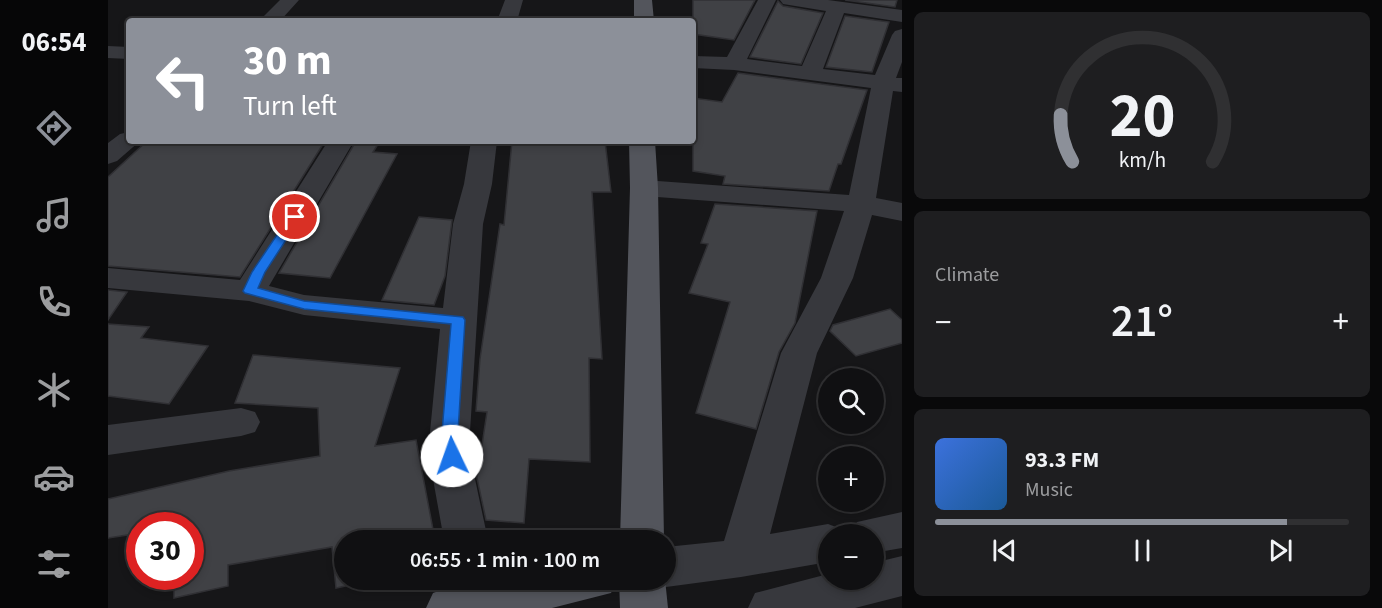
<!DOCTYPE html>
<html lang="en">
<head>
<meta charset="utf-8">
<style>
  :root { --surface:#101012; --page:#1e1e20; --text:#f1f3f6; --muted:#9c9d9f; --line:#303032; --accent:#8c9099 }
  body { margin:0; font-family:"Source Sans 3",sans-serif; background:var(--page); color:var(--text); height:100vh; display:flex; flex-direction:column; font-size:22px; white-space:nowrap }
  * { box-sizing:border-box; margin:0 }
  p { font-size:20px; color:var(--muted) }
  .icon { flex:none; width:33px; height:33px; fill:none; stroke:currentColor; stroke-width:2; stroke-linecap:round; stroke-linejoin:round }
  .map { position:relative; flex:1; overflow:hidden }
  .side { display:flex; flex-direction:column; gap:12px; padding:12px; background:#09090a; width:480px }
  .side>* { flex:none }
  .hud { position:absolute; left:18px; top:18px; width:570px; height:126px; border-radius:6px; box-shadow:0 3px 9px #0003,0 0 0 2px var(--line); background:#8c9099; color:#fff; overflow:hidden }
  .fabs { position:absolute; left:710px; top:368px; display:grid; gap:12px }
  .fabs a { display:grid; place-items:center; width:66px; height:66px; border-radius:50%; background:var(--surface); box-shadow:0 3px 9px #0003,0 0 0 2px var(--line); font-size:30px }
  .speed { position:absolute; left:18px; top:512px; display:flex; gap:12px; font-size:30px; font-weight:700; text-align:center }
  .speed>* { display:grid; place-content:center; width:78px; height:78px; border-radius:50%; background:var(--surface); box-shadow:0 3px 9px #0003,0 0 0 2px var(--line); line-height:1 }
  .speed .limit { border:9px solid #d22; background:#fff; color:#111 }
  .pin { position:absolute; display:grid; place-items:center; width:51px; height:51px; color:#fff; margin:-26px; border:3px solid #fff; border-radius:50%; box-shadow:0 2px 6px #0007 }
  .me { position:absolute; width:66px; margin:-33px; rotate:357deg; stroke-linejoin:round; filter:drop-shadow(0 0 4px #0008) }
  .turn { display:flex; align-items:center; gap:21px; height:126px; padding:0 18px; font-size:27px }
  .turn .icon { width:78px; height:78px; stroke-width:2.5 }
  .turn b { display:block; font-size:42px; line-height:51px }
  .big { font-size:45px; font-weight:600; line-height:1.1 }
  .side .card { flex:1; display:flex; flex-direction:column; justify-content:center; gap:9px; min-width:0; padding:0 21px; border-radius:9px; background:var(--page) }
  .side .dial { align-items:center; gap:0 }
  .dial svg { height:156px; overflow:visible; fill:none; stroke:var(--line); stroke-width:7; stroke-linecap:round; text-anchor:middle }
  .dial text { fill:var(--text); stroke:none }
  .song { display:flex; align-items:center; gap:18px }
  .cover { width:72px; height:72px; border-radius:9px; background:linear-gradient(135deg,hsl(220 70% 55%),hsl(210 70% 35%)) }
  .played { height:6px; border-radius:3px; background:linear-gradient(90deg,var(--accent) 85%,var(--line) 85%) }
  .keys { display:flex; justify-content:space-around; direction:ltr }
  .heat { display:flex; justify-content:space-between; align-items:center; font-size:33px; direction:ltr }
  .trip { position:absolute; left:226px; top:530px; width:342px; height:60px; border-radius:30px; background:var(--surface); box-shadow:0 3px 9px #0003,0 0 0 2px var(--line); font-weight:600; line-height:60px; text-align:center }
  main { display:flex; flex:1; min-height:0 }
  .menu { display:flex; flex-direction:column; width:108px; justify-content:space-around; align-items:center; background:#060607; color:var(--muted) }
  .menu .icon { width:42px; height:42px }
  .menu .current { color:var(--accent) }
  .menu b { font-size:27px; color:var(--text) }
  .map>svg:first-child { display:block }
  .building { fill:#404145; stroke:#303034; stroke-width:1.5 }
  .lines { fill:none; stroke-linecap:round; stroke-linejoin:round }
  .minor { fill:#37383d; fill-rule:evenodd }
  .major { fill:#53555c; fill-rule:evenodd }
  .route { fill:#1a73e8; stroke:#114b97; stroke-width:1.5 }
</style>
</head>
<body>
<main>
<nav class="menu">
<b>06:54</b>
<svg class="icon current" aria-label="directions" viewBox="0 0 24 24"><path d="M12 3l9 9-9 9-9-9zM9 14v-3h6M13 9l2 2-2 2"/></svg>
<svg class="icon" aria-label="music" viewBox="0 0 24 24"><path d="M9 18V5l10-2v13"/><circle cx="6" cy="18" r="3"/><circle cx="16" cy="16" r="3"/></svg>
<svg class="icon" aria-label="phone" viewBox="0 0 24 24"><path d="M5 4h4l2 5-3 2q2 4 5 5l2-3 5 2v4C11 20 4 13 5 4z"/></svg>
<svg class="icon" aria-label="climate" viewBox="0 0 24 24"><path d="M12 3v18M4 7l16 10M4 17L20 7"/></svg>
<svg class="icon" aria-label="car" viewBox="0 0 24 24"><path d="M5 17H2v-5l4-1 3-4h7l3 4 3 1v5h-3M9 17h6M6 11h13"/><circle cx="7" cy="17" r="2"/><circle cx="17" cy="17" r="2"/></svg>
<svg class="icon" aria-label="filters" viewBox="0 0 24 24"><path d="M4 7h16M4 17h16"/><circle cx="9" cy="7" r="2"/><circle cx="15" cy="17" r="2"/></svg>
</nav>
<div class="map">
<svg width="794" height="608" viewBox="0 0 794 608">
  <rect width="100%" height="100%" fill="#161618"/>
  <path class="building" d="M585,0h62l-21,40 -41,-6z
    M737,0h52l-2,7z
    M670,1l5,5 40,7 -22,51 -51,-7z
    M737,16l44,6 -17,50 -46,-5z
    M630,73l129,17 -26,74h-3l-9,27 -106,-7 2,-8 -32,-5v-73l29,4z
    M39,141h178l-85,136 -132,-11v-89z
    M248,141h24l-7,11 24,2 -67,124 -51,-5z
    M404,141h93l6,51h-19l10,167 -13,-1 1,104 -61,-3 -5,64 -38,-3 -9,-42 10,-66 -11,-1 4,-52 20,-135 4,1z
    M607,204l102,7 -22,112 -16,29 -23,77 -60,-16 34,-111 -41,-9 19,-49 -7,-1z
    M311,217l33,3 -7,56 -11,29 -52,-5z
    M0,290l19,2 -19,28z
    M782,309l12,11v23l-46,13 -26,-25 3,-6z
    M0,324l41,3 -8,11 67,8 -39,58 -61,-8z
    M145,355l147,13 -25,78 41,-6 19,100h-90v39h33l-42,9 -4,-41 -104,18v21l-54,12v-22h16v-51h-50v8l-32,5v-39l121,-28 91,-15 -2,-48 -83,-5z"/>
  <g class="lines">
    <path class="minor" d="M172,0h19l-19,21h-21z
      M397,0h18l-6,21h-20z
      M650,0h18l-29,59 55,7 24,-55 -43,-7 -3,-4h48l74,10v12l-58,-9 -21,56 52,6 17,-40 3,-4 7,-2v33l-6,16h6v14l-9,-1 -17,107 26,5v18l-30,-6 -19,63 -36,75 -47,181 58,-10 16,6 2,4h-18v28l-87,15 -75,10 -17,-8h17v-32l58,-6 57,-188 40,-75 23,-67 -200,-15 -10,-2 -4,-6 4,-6 10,-2 205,15 22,-107 -137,-18 -41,-2v-12l34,1z
      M0,46l21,1v12l-21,-1z
      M21,132v9h11l-23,20 -9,3v-21l12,-9z
      M220,141h26l-85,145 35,9 139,13 10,-84 11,-40 7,-43h26l-5,43 -9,40 -13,208 5,47 13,61h-44l-11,-61 -3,-47 10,-103 -136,-14 -55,-14 -141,-13v-20l132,12z
      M133,408l14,4 5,10 -5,10 -14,4 -133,19v-30z
      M794,512v36l-29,5v-19h-22l6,-12z
      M794,556v40l-47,12h-107l7,-15 73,-19v5h45v-16z"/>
    <path class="major" d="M526,0h18l2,21h-20z
      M521,141h26l3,47 6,352h-44l10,-352z
      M382,579h128l-7,14 -59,15h-126l7,-15 17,-6z
      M511,579h46l3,29h-48z"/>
  </g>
  <path class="route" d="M187,213l6,4 -36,55 -7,16 46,13 159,16 2,3 -7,112 3,24 -3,4 -6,2 -6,-2 -4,-28 9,-108 -147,-15 -59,-16 -2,-2 9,-19 37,-55z"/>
</svg>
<div class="fabs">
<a><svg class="icon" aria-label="search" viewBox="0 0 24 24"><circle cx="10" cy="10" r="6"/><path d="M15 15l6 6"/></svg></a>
<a>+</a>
<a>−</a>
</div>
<div class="speed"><div class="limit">30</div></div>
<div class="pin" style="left:187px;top:217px;background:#d93025"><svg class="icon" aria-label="arrive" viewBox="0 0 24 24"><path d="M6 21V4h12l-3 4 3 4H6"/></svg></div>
<svg class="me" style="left:344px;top:456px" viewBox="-20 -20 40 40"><circle r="19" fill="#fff"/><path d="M0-13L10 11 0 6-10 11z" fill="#1a73e8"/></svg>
<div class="trip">06:55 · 1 min · 100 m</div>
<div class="hud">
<div class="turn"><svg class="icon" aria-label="left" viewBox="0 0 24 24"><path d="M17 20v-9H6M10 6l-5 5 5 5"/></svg><div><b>30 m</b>Turn left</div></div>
</div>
</div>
<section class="side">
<div class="card dial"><svg viewBox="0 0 100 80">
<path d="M14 69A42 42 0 1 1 86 69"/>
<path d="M14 69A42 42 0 0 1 8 45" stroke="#8c9099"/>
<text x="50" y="56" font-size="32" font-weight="700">20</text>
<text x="50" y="72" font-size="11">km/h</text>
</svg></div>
<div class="card"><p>Climate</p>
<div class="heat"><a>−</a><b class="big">21°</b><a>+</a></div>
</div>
<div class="card">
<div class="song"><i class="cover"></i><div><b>93.3 FM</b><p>Music</p></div></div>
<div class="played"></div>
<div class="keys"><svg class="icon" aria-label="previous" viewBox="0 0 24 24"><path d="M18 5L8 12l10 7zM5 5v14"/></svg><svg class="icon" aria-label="pause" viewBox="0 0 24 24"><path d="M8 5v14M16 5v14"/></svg><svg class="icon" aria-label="next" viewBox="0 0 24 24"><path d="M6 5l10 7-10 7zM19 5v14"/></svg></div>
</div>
</section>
</main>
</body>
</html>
